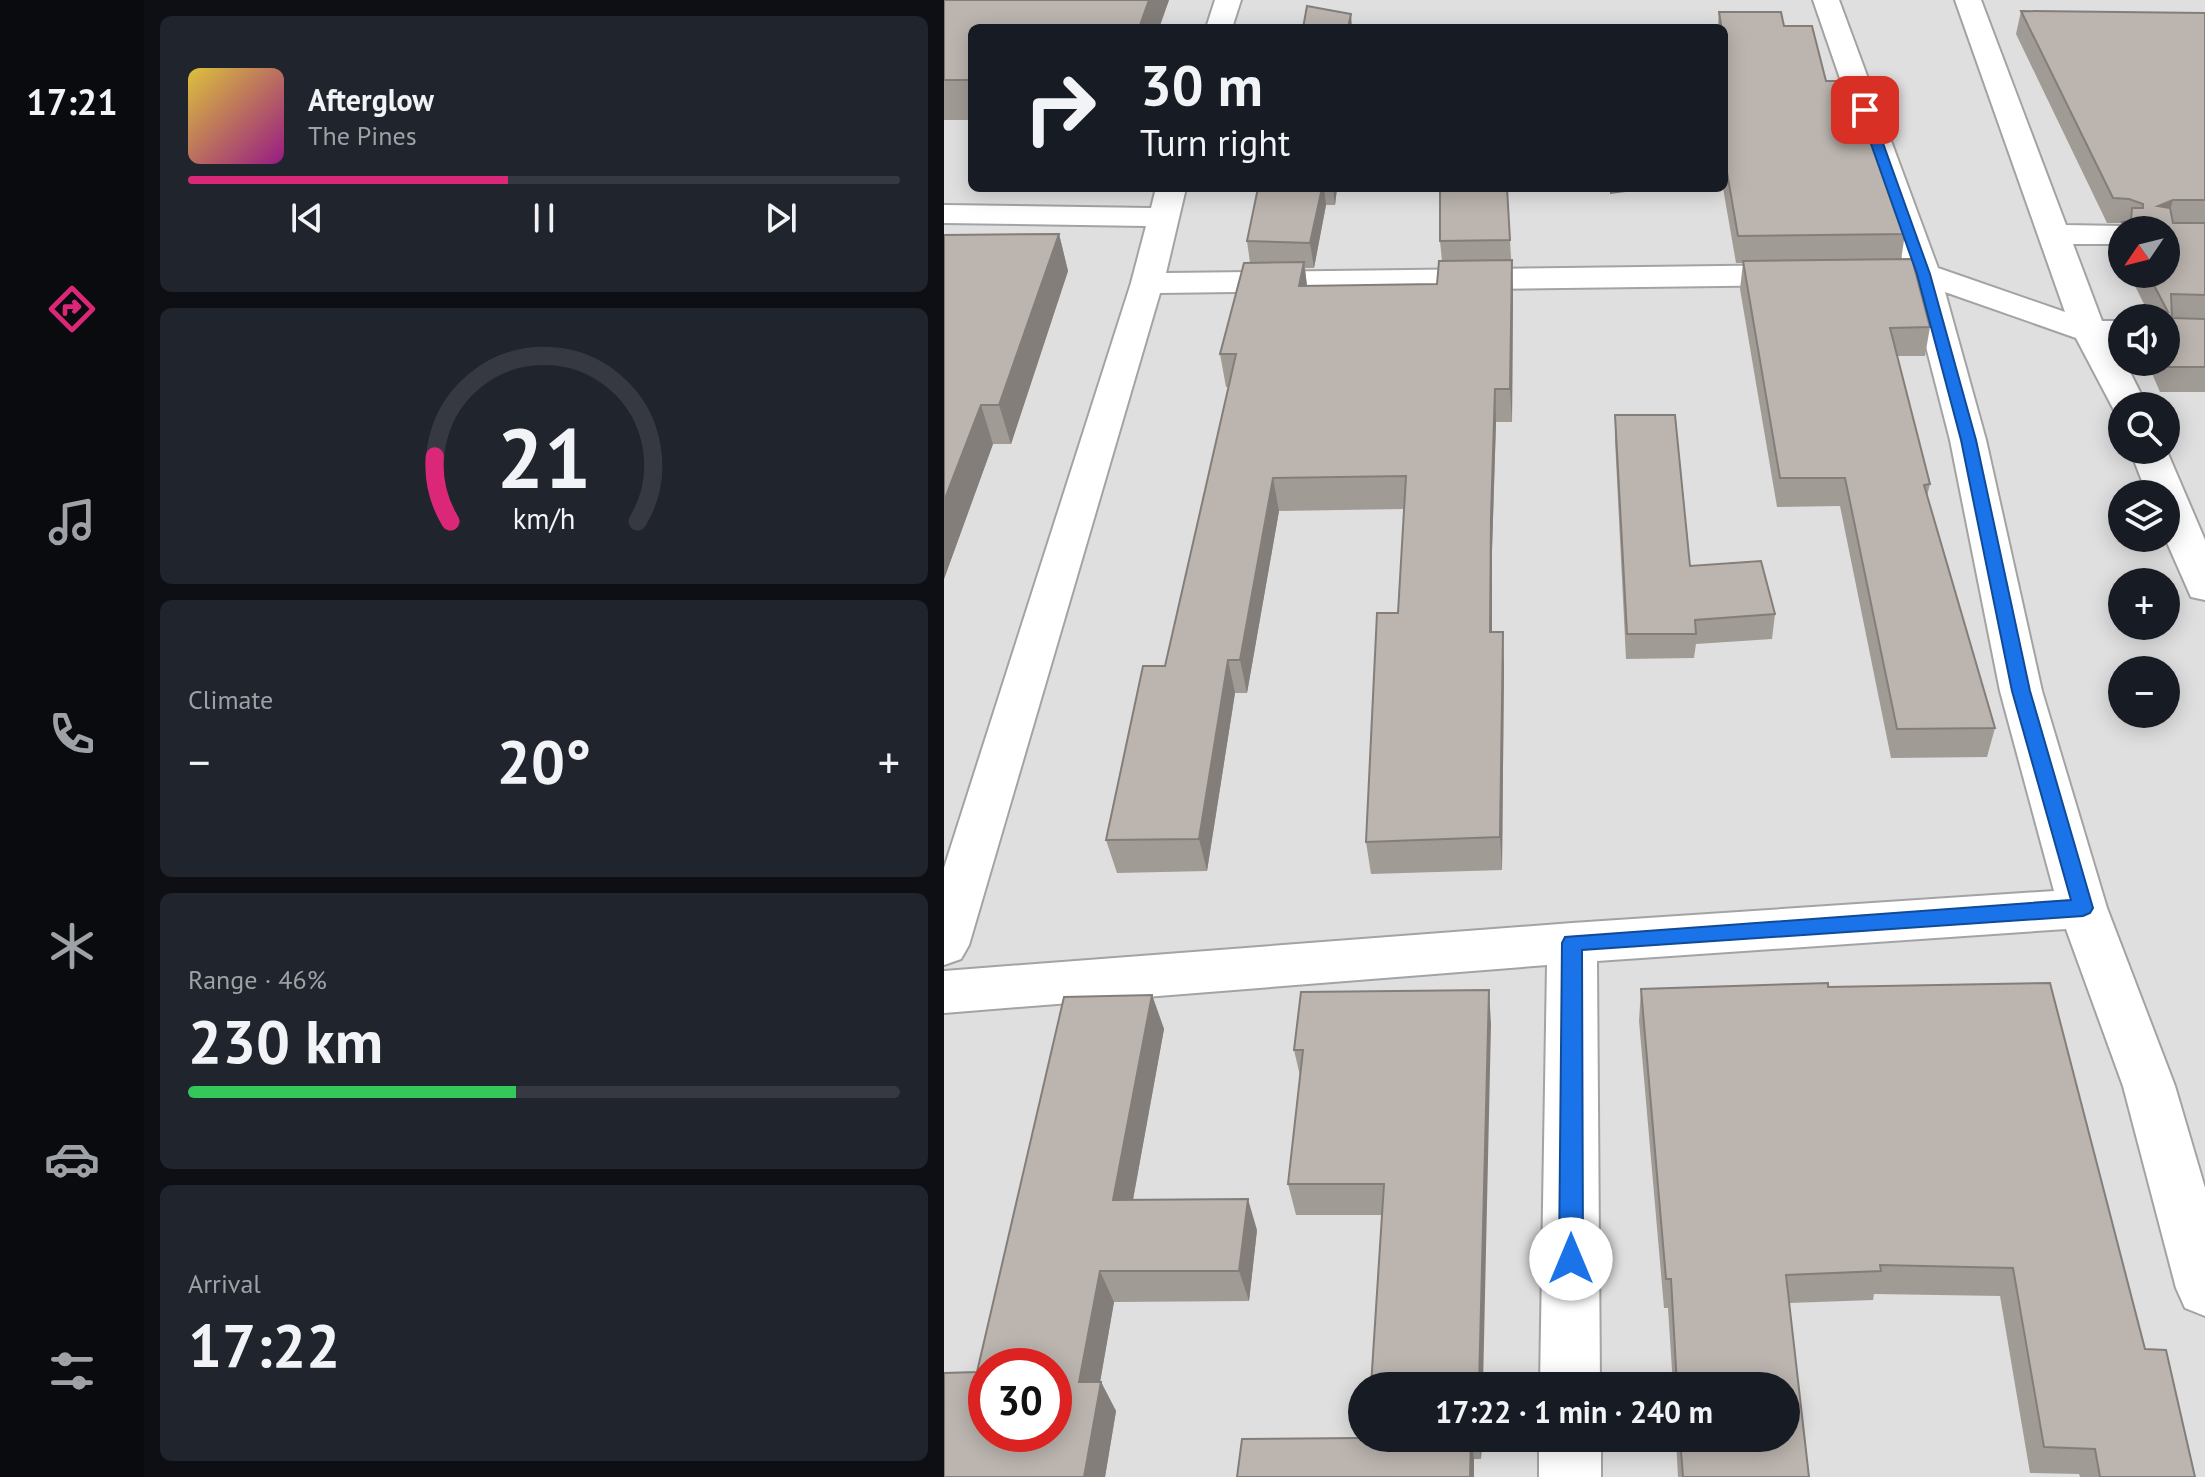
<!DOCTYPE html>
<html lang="en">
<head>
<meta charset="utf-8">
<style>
  :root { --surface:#171b24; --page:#20242c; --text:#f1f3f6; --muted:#9ea1a6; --line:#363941; --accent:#db2777 }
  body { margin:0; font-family:"PT Sans",sans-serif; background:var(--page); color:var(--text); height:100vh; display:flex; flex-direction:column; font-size:30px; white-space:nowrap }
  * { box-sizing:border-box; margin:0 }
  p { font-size:26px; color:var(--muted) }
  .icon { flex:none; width:44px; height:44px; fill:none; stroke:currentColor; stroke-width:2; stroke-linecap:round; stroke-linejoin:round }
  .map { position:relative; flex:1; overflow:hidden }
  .side { display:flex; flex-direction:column; gap:16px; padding:16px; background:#0d0f14; width:800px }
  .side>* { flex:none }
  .banner { position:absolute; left:24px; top:24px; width:760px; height:168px; border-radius:12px; box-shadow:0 4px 20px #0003; background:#171b24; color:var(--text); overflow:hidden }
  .needle { width:52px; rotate:235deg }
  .tools { position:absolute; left:1164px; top:216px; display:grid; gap:16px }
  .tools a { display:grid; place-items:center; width:72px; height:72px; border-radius:50%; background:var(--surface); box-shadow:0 4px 20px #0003; font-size:40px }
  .speed { position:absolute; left:24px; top:1348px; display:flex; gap:16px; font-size:40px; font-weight:700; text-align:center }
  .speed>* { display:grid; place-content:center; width:104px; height:104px; border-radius:50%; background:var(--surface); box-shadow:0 4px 20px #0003; line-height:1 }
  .speed .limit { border:12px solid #d22; background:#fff; color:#111 }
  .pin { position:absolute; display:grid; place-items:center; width:68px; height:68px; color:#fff; margin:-34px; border-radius:16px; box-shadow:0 4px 12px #0006 }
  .me { position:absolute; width:88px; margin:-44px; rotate:0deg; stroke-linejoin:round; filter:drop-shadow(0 0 6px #0008) }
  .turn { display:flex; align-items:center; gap:28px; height:168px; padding:0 40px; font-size:36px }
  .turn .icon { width:104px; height:104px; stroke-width:2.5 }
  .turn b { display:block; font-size:56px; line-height:68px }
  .big { font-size:60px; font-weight:700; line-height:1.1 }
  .side .card { flex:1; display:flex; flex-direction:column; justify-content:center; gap:12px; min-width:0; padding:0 28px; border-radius:12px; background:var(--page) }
  .side .dial { align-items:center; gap:0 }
  .dial svg { height:208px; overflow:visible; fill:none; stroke:var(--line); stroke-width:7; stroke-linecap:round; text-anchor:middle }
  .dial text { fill:var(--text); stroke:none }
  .song { display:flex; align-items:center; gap:24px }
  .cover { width:96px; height:96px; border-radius:12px; background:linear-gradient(135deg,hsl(50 70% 55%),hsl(310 70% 35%)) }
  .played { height:8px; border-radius:4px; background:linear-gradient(90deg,var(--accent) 45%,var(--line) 45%) }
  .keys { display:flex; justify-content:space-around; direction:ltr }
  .heat { display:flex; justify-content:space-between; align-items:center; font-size:44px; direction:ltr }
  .charge { height:12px; border-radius:6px; background:linear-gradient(90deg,#34c759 46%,var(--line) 0) }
  .trip { position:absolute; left:404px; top:1372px; width:452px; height:80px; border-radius:40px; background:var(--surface); box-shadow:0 4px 20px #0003; font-weight:700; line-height:80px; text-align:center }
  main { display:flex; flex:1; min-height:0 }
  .dock { display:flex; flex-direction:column; width:144px; justify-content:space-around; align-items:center; background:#090b0e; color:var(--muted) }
  .dock .icon { width:56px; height:56px }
  .dock .on { color:var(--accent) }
  .dock b { font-size:36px; color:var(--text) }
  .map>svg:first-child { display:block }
  .residential { fill:#e0dfdf; fill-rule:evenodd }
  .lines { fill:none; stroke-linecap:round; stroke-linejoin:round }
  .street-casing { stroke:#a3a3a3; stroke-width:4 }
  .street { fill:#fff; fill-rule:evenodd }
  .wall { fill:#a19b96 }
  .shaded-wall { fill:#837e7a }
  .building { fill:#bbb4af; stroke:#837e7a; stroke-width:2; fill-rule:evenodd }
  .route { fill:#1a73e8; stroke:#114b97; stroke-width:2 }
</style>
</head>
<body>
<main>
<nav class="dock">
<b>17:21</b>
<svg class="icon on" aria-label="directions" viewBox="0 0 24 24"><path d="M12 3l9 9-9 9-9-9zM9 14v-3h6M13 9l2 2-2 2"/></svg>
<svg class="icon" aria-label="music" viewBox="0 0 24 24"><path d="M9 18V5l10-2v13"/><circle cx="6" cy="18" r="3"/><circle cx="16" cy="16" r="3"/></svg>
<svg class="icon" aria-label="phone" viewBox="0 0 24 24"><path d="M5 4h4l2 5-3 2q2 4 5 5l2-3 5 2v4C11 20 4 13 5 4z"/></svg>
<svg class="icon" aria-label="climate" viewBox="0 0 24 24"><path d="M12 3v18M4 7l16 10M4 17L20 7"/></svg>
<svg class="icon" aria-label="car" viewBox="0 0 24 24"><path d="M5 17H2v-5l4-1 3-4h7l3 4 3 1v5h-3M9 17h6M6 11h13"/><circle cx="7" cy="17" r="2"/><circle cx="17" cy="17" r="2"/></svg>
<svg class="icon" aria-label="filters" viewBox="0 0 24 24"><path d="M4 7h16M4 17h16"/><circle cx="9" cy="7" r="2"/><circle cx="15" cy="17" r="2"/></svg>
</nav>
<section class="side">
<div class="card">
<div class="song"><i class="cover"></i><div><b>Afterglow</b><p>The Pines</p></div></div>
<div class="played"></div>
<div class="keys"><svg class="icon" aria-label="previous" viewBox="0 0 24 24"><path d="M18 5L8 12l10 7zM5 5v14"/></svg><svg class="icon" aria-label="pause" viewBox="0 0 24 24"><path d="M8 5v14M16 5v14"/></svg><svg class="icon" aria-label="next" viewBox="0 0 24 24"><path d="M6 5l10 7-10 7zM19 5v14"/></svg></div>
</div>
<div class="card dial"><svg viewBox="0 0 100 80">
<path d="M14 69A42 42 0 1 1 86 69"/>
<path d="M14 69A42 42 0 0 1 8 44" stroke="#db2777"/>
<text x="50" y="56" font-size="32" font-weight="700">21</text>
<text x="50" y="72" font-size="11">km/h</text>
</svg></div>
<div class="card"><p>Climate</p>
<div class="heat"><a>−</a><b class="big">20°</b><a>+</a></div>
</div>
<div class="card"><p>Range · 46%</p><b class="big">230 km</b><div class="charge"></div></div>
<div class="card"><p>Arrival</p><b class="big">17:22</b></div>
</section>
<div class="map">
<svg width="1261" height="1477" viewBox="0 0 1261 1477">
  <rect width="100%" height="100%" fill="#f1eee9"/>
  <path class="residential" d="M0,0h1261v1477h-1261zM28,28h752v160h-752zM1178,230h44v44h-44zM1178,318h44v44h-44zM1178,406h44v44h-44zM1178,494h44v44h-44zM1178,582h44v44h-44zM1178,670h44v44h-44zM42,1366h68v68h-68zM418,1386h424v52h-424z"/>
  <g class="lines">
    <g class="street-casing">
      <path id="street" d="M271,0h26l-9,28h-26z
        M869,0h26l99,268 127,44 -110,-312h26l85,225 56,1 12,4h-12v14h-49l29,77h20v20h-10l10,21h3l22,44h-25v9l-6,-1 -40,-76 -131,-46 41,148 56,251 65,217 68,178 30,102v128l-20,-8 -9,-20 -53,-202 -57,-157 -469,32 3,425h-60l7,-421 -603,48v-42l628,-48 482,-32 -54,-200 -50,-251 -40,-156 -19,-3 -5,-7 5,-7 13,-3z
        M212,188h30l-20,85 635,-8 11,3 5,7 -5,7 -11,3 -641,8 -191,652 -8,14 -17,6v-97l187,-585 15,-57 -202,-3v-18l207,3z
        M1222,449l39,91v60l-14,-3 -26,-59 1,-44h-19l-17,-44z
        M595,1438h62v39h-62z"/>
    </g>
    <use href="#street" class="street"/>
  </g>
  <path class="wall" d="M0,0h225l-10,28h-187v92h-28z
    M1077,11l184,2v379h-45l-13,-30h19v-44h-24l2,-6h4l-19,-38h37v-44h-44v31l-7,-14 6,-24h-14l-91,-189z
    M775,12l65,14 42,55 79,153 -4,26 29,67 -5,29h-28l33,128 -3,12 68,232 -8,29 -96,1 -51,-252 -63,1 -37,-218 3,-26h-7l-13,-75 1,-160 -6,-3z
    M314,188h79l-2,17h-9l-12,63h-9l2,18 130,-2 5,-23 -2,-20 70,-1 3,52 -1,130h-16l-4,128v82l12,33 -2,205 -131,4 -5,-32 32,-229 6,-104 -125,2 -32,182h-12l-28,178 -90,2 -11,-33 59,-174 64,-279h-3l-6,-33 30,-91 -3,-22z
    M115,234l9,37 -57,173h-18l-49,135v-344z
    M671,415l75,151 85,48 -3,25 -76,5 -2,14 -68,1 -11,-219z
    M884,987l317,362 50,128h-115l-1,-3 -49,-1 -30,-177 -126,-2 -1,6 -84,3 20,174h-131l-2,-39h110v-52h-113l-5,-78h-4l-25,-287 2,-32z
    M208,995l12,34 -31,171 124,30 -8,71 -135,1 -14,80h1l15,29 -11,66h-161z
    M547,1024l-109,191h-86l-8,-31 12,-108 -6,-26z
    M418,1438h120l-1,21h-7z"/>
  <path class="shaded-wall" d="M205,0h20l-10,28h-20z
    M407,14l1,14h-4z
    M378,188h2l2,17 -12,63 -4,-25z
    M389,188h4l-2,17z
    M666,188h47l-47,6z
    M1229,200l-7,24 -8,-18z
    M115,234l9,37 -57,173 -12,-39z
    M568,260l1,32 -1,130 -2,-33z
    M360,262l4,32 -9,-8z
    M551,389l1,33 -4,128v116l-2,-34 1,-115z
    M37,405l12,39 -49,135v-78z
    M329,478l6,33 -32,182 -7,-33z
    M559,632l1,33 -2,205 -2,-33z
    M284,660l7,33 -28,178 -8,-32z
    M545,990l2,34 -8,362h-4z
    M208,995l12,34 -37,203 -14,-32z
    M304,1199l9,31 -8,71 -10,-30z
    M156,1271l14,31 -19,109 -16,-29z
    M157,1382l15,29 -11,66h-21z
    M527,1438l3,21v18h-4z
    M535,1438h3l-1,21z"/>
  <path class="building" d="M0,0h205l-10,28h-167v52h-28z
    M363,6l44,8 -3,14h-45z
    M1077,11l184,2v187h-32l-15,6 12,2 3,15h32v72l-34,-1 1,24 33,1v48h-37l-2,-5v-44h-19l-3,-6h24l-20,-38h18v-44h-40l-4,-8 9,-1 1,-13h11v-4l-14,-5 -16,-1z
    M775,12h62l3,14h28l14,55h12l15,53 16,-1 36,101 -167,2 -14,-81v-127h-155v-2l152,-1z
    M314,188h64l-12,55 -63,-2z
    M496,188h67l3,52 -70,1z
    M115,234l-60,171h-18l-37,96v-266z
    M968,259l18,68 -40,1 40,156 -6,1 71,243 -98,1 -52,-251h-65l-37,-217z
    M568,260l-2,129h-15l-4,128 -1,115h13l-3,205 -134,5 11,-229h21l8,-137 -133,2 -33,182h-12l-29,179 -93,1 37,-174h22l71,-312h-16l24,-91 60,-1 -5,24 138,-2 2,-23z
    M671,415h60l15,151 71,-5 14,53 -80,6 1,14h-69z
    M884,983v4l222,-4 95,366 21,1 29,127h-95l-5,-28 -51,-2 -31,-179 -133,-3 1,6 -95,4 23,202h-126l-3,-39h106v-52h-109l-6,-107h-5l-25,-290z
    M545,990l-10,396h-108l13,-202h-96l15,-134h-9l7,-58z
    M208,995l-39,205 135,-1 -9,72h-139l-21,111h22l-17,95h-140v-104l33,-1 87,-375zM42,1366h68v68h-68z
    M418,1438h109l-1,39h-233l5,-38z"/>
  <path class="route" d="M921,106l6,4 59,164 46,166 54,251 63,217 -3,5 -7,3 -501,34 1,309 -4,8 -8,4 -9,-4 -3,-8 3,-316 3,-6 506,-37 -59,-209 -51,-251 -44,-166 -58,-164z"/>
</svg>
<div class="tools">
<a><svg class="needle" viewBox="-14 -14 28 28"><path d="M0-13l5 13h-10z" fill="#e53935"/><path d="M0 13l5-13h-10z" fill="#9ea1a6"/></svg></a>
<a><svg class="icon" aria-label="sound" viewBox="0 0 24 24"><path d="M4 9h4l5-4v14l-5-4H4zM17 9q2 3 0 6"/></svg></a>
<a><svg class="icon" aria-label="search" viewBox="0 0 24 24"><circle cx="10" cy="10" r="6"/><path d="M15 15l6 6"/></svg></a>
<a><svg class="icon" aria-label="layers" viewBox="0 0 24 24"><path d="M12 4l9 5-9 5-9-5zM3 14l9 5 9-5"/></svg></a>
<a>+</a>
<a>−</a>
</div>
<div class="speed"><div class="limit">30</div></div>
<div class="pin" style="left:921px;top:110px;background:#d93025"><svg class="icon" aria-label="arrive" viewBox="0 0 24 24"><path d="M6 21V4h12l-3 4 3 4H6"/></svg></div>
<svg class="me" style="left:627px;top:1259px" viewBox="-20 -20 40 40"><circle r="19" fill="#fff"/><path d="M0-13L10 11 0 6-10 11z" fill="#1a73e8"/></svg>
<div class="trip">17:22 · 1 min · 240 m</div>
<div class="banner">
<div class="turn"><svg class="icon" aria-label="right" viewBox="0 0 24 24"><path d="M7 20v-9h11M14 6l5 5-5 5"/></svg><div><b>30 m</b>Turn right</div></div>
</div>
</div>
</main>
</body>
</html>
